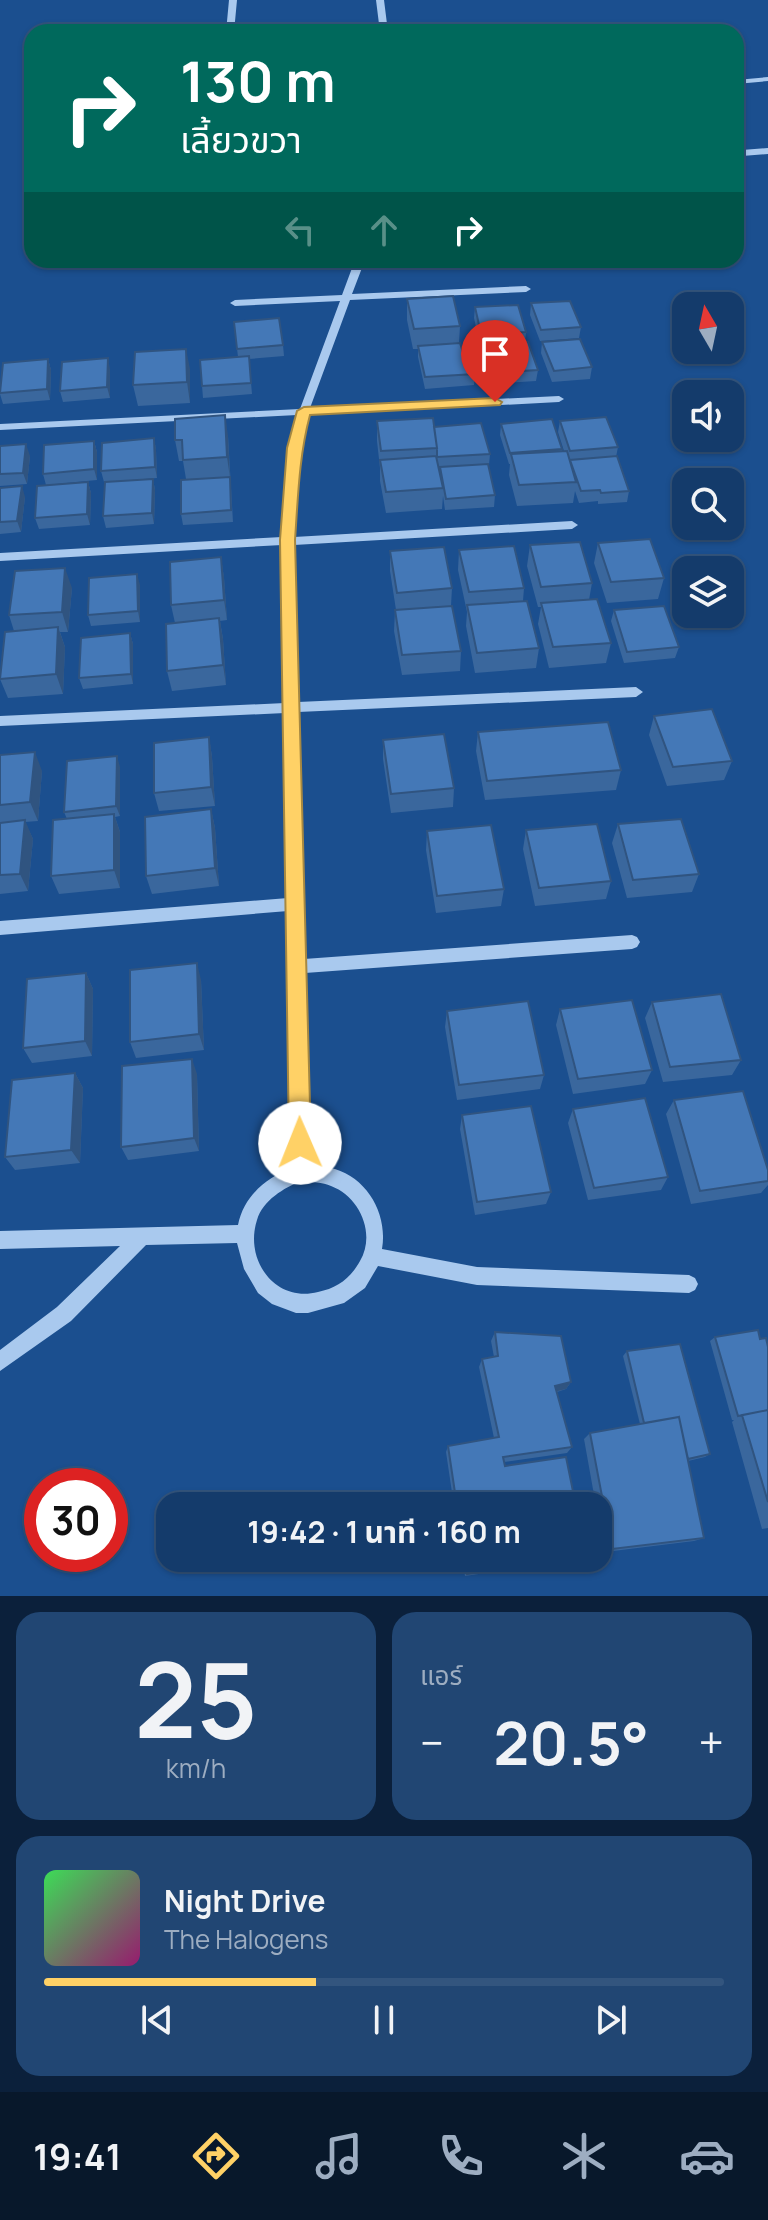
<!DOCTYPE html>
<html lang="th">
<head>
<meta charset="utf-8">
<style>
  :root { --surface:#143b6b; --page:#214673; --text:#f1f3f6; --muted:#9dadc1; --line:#33557e; --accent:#ffd166 }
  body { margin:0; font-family:Manrope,"Noto Sans Thai",sans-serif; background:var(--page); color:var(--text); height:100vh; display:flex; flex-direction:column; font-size:30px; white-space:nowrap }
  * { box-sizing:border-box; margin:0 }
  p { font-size:26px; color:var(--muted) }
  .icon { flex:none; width:44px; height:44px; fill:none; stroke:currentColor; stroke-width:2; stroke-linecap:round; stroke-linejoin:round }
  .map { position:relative; height:1596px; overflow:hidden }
  .side { display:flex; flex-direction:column; gap:16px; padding:16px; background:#0b203b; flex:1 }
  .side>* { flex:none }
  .top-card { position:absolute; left:24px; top:24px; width:720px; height:244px; border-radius:24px; box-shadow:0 2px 6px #0004,0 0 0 2px var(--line); background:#00695c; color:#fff; overflow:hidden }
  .needle { width:52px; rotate:351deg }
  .controls { position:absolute; left:672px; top:292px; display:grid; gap:16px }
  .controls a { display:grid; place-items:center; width:72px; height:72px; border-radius:16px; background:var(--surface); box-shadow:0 2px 6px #0004,0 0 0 2px var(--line); font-size:40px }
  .speed { position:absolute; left:24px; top:1468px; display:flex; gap:16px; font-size:40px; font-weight:700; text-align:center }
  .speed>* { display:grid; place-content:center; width:104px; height:104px; border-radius:50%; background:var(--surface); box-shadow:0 2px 6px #0004,0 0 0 2px var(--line); line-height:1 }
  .speed .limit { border:12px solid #d22; background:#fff; color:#111 }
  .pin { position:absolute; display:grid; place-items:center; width:68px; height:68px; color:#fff; margin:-82px -34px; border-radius:50% 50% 50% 0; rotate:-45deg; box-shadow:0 0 8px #0007 }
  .pin .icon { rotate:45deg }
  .me { position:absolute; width:88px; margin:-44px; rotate:359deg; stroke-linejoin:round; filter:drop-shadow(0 0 6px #0008) }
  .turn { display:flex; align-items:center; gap:28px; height:168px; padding:0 24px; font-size:36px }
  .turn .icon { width:104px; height:104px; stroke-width:2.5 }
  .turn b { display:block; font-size:56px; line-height:68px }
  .lanes { display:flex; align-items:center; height:76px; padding:0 24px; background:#0003; justify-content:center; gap:40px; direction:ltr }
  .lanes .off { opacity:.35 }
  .big { font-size:60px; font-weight:700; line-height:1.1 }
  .side .widget { flex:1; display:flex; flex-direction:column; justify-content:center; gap:12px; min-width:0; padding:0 28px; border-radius:24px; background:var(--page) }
  .side .dial { align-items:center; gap:0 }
  .dial b { font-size:104px; line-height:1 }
  .song { display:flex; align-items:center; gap:24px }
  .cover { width:96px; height:96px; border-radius:12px; background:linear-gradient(135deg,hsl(130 70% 55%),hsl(320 70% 35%)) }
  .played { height:8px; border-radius:4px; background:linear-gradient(90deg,var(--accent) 40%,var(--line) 40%) }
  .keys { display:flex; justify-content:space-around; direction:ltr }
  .heat { display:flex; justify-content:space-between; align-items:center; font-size:44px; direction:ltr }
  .side .tiles { flex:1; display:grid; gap:16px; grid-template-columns:1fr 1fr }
  .widget:last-child { grid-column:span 2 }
  .trip { position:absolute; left:156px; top:1492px; width:456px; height:80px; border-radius:24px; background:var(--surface); box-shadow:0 2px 6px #0004,0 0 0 2px var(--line); font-weight:700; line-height:80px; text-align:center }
  .tabs { display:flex; height:128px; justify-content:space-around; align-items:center; background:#08182b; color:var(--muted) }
  .tabs .icon { width:56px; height:56px }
  .tabs .on { color:var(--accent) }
  .tabs b { font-size:36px; color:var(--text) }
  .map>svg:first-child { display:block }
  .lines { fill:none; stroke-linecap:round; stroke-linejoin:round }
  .minor { fill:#a9c9ee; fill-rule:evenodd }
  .wall { fill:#3a679d }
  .shaded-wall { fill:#305480 }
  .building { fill:#4478b7; stroke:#305480; stroke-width:2 }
  .route { fill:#ffd166; stroke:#a68842; stroke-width:2 }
</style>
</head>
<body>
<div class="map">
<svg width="768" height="1596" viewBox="0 0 768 1596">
  <rect width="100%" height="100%" fill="#1b4f8f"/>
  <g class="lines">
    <path class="minor" d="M229,0h8l-3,32h-8z
      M376,0h8l4,32h-8z
      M768,77v4l-32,3v-4z
      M768,148v6l-26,2 -4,-3 4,-3z
      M355,260h10l-13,34 174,-8 5,3 -5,3 -176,8 -40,108 249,-12 5,3 -5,3 -251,13 -9,33 -5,89 278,-16 6,4 -6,4 -278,16 4,157 338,-15 7,5 -7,5 -338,15 6,247 328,-24 5,2 3,5 -3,5 -5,2 -327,24 4,192c9,1 18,2 26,4 33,10 53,46 47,80l95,18 212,8 6,3 3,6 -3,6 -6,3 -212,-8 -99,-19 -13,22 -21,15 -36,10h-12l-24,-9 -14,-11 -14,-24 -7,-26 -91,2 -75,76 -71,50v-21l57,-43 63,-61 -120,3v-18l238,-6c6,-30 28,-46 54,-58l-5,-200 1,-56 -288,24v-14l288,-23 -3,-185 -285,13v-10l285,-13 -3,-158 -282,16v-8l282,-16 7,-89 8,-33 -297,15v-6l300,-15 40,-108 -105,5 -5,-3 5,-3 107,-5zM301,1181c10,1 22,1 30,5 29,11 45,48 29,75 -10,18 -23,27 -42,31 -43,11 -74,-32 -61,-72 6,-20 27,-32 44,-39z"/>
  </g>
  <path class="wall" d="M407,299l53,27 -1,17 7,19 9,12 -1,11 -49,4 -7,-32v-8h-5l-6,-29z
    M531,303l50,24 -2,11 -39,3 -10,-26z
    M475,307l51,25 -1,10 13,28 -2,11 -47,3 -8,-28 1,-11h-2l-6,-27z
    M234,322l49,23 1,11 -35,3 3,35 -49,4 -1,-12 36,-29z
    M542,342l50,25 -2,12 -38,3 -11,-29z
    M48,359l3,11 -1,30 -47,4 -3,-10v-6z
    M110,369v29l-47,4 -3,-11z
    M190,369v34l-52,3 -5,-21z
    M377,421l57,6 56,27 -1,11h-1l7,30 -1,12 -49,3 -2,-14 -1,13 -56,4 -6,-32v-13l-3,-27z
    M560,421l58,26 -2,10 13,34 -2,11 -29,2v-3l-19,2 -4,-12 -2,12 -56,3 -8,-31 1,-11h-1l-9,-29 1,-11 61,25v2h2l-6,-19z
    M228,436l5,86 -50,3 -2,-11 5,-35 -3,-18h-4l-4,-21z
    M154,438l2,12 1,28 -26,2 22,-1 2,11 -1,34 -48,4 -3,-12 2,-34h-1l-3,-11z
    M94,441l3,11v28l-51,5 -3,-11z
    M0,446l30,10 -3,28 -27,2z
    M88,482l3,11 -1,32 -51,4 -4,-11z
    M0,488l25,9 -4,35 -21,2z
    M598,543l66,35 -6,21 -51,4 -13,-40z
    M530,545l62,38 -3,17 22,43 -5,20 -57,5 -11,-44 3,-17h-3l-11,-41z
    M459,550l65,38 -1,13 16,47 -3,20 -61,5 -9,-47 1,-14 -9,-42z
    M390,551l62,37 -1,18 10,45 -1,20 -58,4 -8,-44 1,-21h1l-6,-39z
    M221,557l3,21 3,42 -7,1 3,18 3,46 -54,6 -5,-20 8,-48 -4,-18z
    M140,585v37l-49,4 -3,-11z
    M72,588l-4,44h-8l5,15 -2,47 -55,4 -8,-19 14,-48 -5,-16z
    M614,610l65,37 -4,11 -51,5 -13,-42z
    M130,633l3,11v40l-50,5 -4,-11z
    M654,716l78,45 -8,19 -57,6 -18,-51z
    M478,732l143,38 -5,20 -131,10 -9,-49z
    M209,737l3,20 3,49 -56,5 -5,-18z
    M383,740l71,48 -1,19 -62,6 -8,-54z
    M0,755l42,16 -4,50 -13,1 8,17 -5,52 -28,3z
    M120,767v49l-5,1 5,15v56l-61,6 -8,-18 16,-57 -3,-7z
    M211,809l4,19 4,58 -67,8 -6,-18z
    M618,824l81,50 -7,18 -65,6 -15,-55z
    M526,830l85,51 -5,18 -71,7 -12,-57z
    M427,831l77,58 -3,17 -65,7 -10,-63z
    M86,973l7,16 -1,67 -60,7 -9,-15z
    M201,980l3,70 -68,8 -6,-16z
    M652,1002l89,58 -9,15 -69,7 -18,-64z
    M560,1009l92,61 -7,14 -72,10 -17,-69z
    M447,1011l97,64 -4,14 -83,11 -12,-73z
    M75,1073l8,15 -3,75 -65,7 -10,-13z
    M197,1074l2,77 -71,9 -7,-13z
    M674,1100l94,70v15l-7,8 -70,11 -25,-90z
    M573,1109l95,68 -7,13 -73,10 -20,-77z
    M462,1115l89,77 -5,12 -71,11 -15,-86z
    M495,1332l76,50 -5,7 -9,3 15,55 -5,6 -63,9 1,4 71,40h-122l-8,-54 2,-6 46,-8 -15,-71 3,-8 12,-2 -3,-16z
    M715,1337l45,2 8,8v181l-6,1 -30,-107 2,-2h-2l-22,-79z
    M627,1351l83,103 -5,3 -17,4 16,77 -10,3 -89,11 -7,-37v-9h-2l-12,-67 6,-6 50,-9 -17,-68z
    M462,1558h101v1l-6,3 -92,14z"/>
  <path class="shaded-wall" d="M186,349l4,20v34l-3,-21z
    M108,358l2,11v29l-3,-11z
    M48,359l3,11 -1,30 -3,-11z
    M225,415l3,21 2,42 -3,-21z
    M154,438l2,12 1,28 -2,-11z
    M94,441l3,11v28l-3,-11z
    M26,444l4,12 -3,28 -4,-11z
    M153,479l2,11 -1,34 -2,-11z
    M88,482l3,11 -1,32 -3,-11z
    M22,486l3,11 -4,35 -4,-11z
    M221,557l3,21 3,42 -3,-20z
    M65,568l7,20 -4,44 -6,-20z
    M137,574l3,11v37l-2,-11z
    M219,618l4,21 3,46 -3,-20z
    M58,627l7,20 -2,47 -7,-20z
    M130,633l3,11v40l-2,-10z
    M209,737l3,20 3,49 -4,-19z
    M35,752l7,19 -4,50 -8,-19z
    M117,756l3,11v49l-4,-10z
    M211,809l4,19 4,58 -4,-18z
    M114,814l6,18v56l-6,-18z
    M25,820l8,19 -5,52 -8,-17z
    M197,963l4,17 3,70 -5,-16z
    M86,973l7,16 -1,67 -7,-15z
    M192,1059l5,15 2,77 -5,-13z
    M75,1073l8,15 -3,75 -9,-13z
    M571,1382l-5,7 -16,4 5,-7z"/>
  <path class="building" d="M453,296l7,30 -46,3 -7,-30z
    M570,301l11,26 -40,3 -10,-27z
    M518,305l8,27 -45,2 -6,-27z
    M279,318l4,27 -46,4 -3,-27z
    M580,339l12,28 -38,4 -12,-29z
    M528,342l10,28 -48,3 -8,-28z
    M460,343l6,19h6l3,12 -50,3 -7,-31z
    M186,349l1,33 -54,3 2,-33z
    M249,356l2,27 -49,3 -2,-26z
    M108,358l-1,29 -47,4 2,-29z
    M48,359l-1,30 -47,4 3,-30z
    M225,415l2,42 -44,3 -1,-20h-7v-21z
    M606,417l12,30 -48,4 -10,-30z
    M433,418l4,30 -56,3 -4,-30z
    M552,419l10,30 -52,4 -9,-29z
    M481,423l9,31 -53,3v-9l-3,-21z
    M154,438l1,29 -54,4 1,-28z
    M94,441v28l-51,5 1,-29z
    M26,444l-3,29 -23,1v-28z
    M567,451l9,31 -57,3 -8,-31z
    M436,456l7,32 -57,4 -6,-32z
    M617,456l12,35 -28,2 -1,-3 -19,1 -11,-31z
    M488,464l7,31 -49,4 -6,-32z
    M230,477l1,33 -50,4v-34z
    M153,479l-1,34 -49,3 2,-34z
    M88,482l-1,32 -52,4 2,-32z
    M22,486l-5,35 -17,1v-34z
    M650,539l14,39 -53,4 -13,-39z
    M580,542l12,41 -51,4 -11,-42z
    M514,546l10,42 -55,4 -10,-42z
    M444,547l8,41 -55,5 -7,-42z
    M221,557l3,43 -53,5 -1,-43z
    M65,568l-3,44 -53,3 6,-44z
    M137,574l1,37 -50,4 1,-37z
    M597,599l14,44 -58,4 -12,-44z
    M527,601l12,47 -62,5 -10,-48z
    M452,606l9,45 -59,4 -7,-45z
    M664,606l15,41 -52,5 -13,-42z
    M219,618l4,47 -56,6 -1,-47z
    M58,627l-2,47 -56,5 5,-47z
    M130,633l1,41 -52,4 2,-40z
    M712,709l20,52 -59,6 -19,-51z
    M608,722l13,48 -134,11 -9,-49z
    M444,734l10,54 -63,6 -8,-54z
    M209,737l2,50 -57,6v-50z
    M35,752l-5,50 -30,3v-50z
    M117,756l-1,50 -52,6 3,-51z
    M211,809l4,59 -69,8 -1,-59z
    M114,814v56l-63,6 2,-56z
    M681,819l18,55 -66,6 -15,-56z
    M25,820l-5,54 -20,1v-52z
    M597,824l14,57 -72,7 -13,-58z
    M491,825l13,64 -67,7 -10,-65z
    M197,963l2,71 -69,8v-72z
    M86,973l-1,68 -62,7 4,-69z
    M721,994l20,66 -71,7 -18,-65z
    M632,1000l20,70 -74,9 -18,-70z
    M528,1001l16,74 -85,10 -12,-74z
    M192,1059l2,79 -73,9 1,-81z
    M75,1073l-4,77 -66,7 7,-77z
    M743,1091l25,79v11l-68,10 -26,-91z
    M645,1098l23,79 -74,11 -21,-79z
    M531,1106l20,86 -74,10 -15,-87z
    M758,1330l2,9 6,-1 2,9v63l-30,6 -23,-79z
    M495,1332l66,4 10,46 -16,4 17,61 -69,10 2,9 61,-9 10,49h-119l-9,-60 51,-9 -17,-78 16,-3z
    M680,1344l30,110 -22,5 -9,-42 -35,6 -17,-72z
    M768,1410v92l-26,-87z
    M679,1417l25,121 -92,11 -22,-116z
    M465,1558h98v1l-96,15z"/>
  <path class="route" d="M495,398l7,4 -2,3 -190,10c-11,41 -12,83 -15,125l16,603 -3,7 -8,4 -8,-4 -3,-7 -9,-603 7,-92 10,-37 7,-4z"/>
</svg>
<div class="controls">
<a><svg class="needle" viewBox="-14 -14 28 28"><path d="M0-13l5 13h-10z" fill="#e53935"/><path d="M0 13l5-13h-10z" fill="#9dadc1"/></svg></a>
<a><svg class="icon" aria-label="sound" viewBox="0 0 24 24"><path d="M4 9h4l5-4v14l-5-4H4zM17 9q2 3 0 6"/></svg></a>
<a><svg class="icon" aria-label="search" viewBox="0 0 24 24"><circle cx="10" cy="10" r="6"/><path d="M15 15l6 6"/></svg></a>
<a><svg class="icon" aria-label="layers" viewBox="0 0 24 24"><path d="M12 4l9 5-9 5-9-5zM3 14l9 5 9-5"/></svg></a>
</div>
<div class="speed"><div class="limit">30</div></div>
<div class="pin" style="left:495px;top:402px;background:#d93025"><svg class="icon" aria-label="arrive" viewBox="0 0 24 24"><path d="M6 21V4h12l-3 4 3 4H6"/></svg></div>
<svg class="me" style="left:300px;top:1143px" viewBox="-20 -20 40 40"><circle r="19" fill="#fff"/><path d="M0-13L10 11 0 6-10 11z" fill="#ffd166"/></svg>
<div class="trip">19:42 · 1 นาที · 160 m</div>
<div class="top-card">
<div class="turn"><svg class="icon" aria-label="right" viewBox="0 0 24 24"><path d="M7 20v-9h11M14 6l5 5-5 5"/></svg><div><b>130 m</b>เลี้ยวขวา</div></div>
<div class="lanes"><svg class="icon off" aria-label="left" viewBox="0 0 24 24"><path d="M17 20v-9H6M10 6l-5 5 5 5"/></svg><svg class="icon off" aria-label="ahead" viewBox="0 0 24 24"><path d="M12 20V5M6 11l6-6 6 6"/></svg><svg class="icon" aria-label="right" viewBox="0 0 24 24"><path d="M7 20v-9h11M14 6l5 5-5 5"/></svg></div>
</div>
</div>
<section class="side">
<div class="tiles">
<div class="widget dial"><b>25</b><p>km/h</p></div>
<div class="widget"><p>แอร์</p>
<div class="heat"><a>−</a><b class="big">20.5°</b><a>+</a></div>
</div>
<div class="widget">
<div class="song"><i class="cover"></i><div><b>Night Drive</b><p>The Halogens</p></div></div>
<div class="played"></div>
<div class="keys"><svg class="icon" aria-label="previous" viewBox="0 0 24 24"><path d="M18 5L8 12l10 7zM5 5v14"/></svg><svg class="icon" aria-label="pause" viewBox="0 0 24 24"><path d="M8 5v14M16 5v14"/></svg><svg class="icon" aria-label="next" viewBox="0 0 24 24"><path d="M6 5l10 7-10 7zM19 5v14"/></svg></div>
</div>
</div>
</section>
<nav class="tabs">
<b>19:41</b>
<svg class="icon on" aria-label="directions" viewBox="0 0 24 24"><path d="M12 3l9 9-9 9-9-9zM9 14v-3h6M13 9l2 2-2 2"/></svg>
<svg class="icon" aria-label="music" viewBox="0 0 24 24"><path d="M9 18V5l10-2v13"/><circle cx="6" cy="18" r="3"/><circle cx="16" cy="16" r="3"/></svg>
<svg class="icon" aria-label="phone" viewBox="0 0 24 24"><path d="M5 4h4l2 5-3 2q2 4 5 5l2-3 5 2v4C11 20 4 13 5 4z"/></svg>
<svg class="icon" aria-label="climate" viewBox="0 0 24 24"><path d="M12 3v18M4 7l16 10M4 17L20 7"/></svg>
<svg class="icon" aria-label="car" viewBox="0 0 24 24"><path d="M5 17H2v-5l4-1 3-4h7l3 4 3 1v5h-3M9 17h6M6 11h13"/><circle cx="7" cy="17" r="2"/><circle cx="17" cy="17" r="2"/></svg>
</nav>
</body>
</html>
